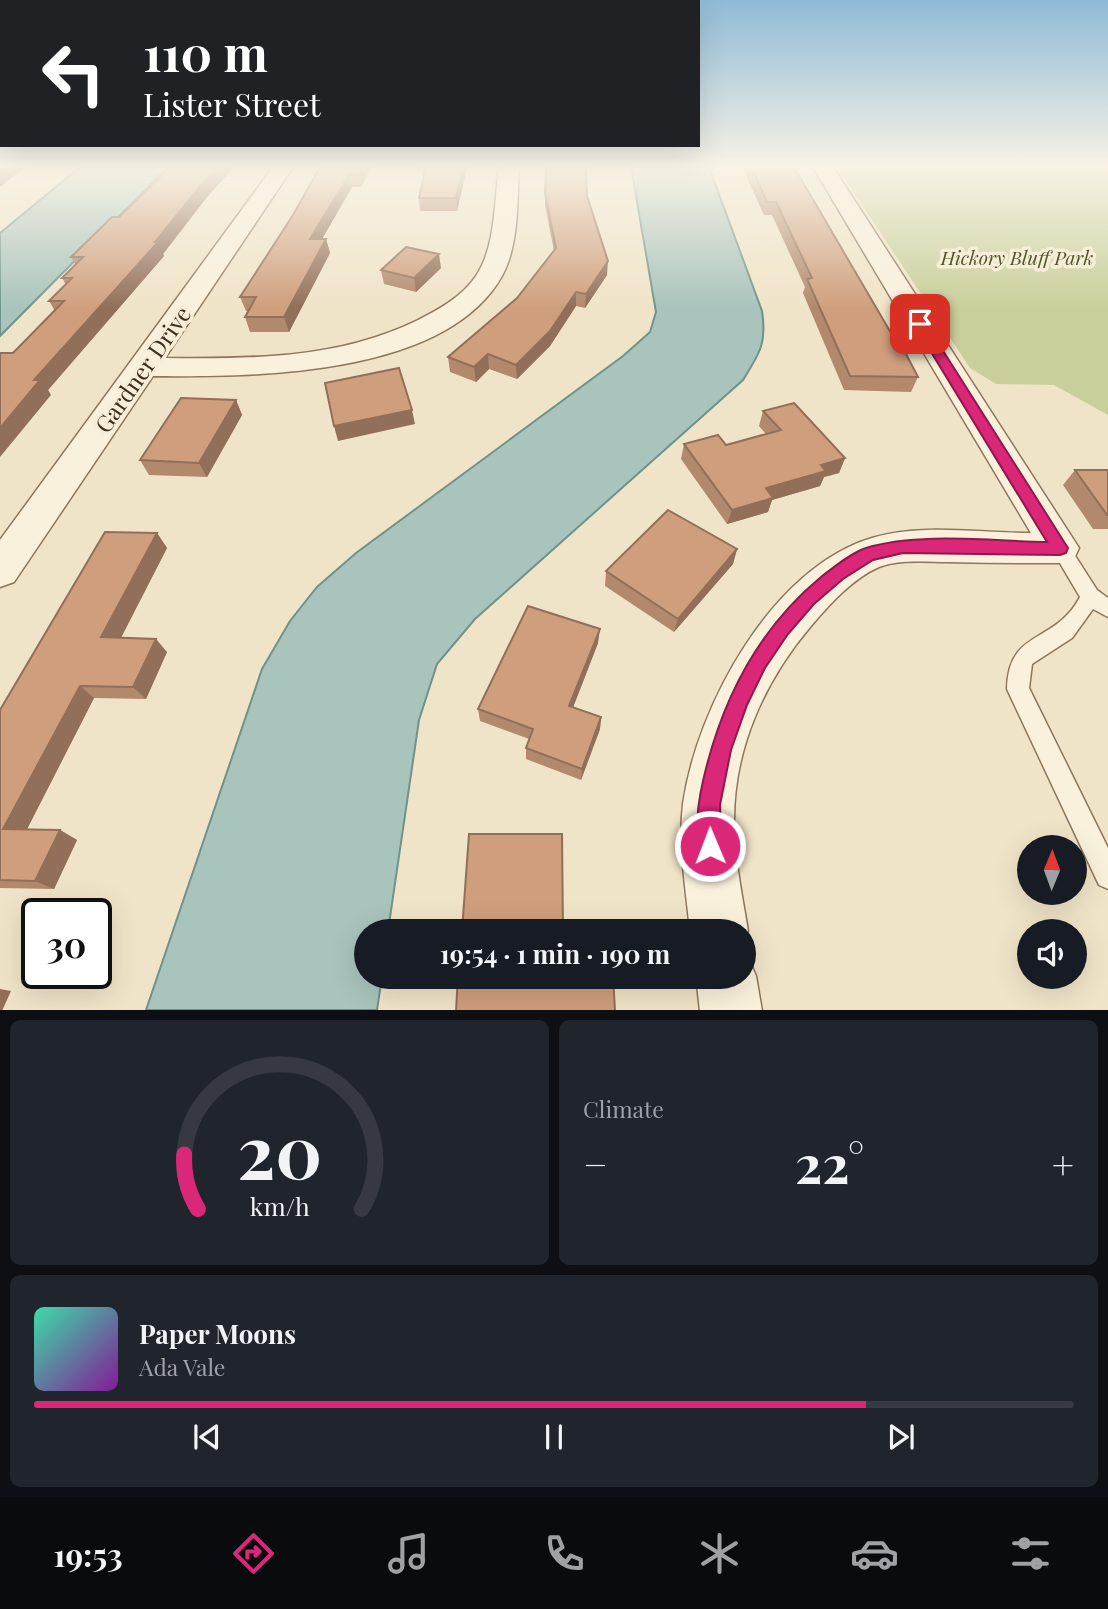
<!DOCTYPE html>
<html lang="en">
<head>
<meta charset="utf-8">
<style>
  :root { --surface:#171b24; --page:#20242c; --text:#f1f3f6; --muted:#9ea1a6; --line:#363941; --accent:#db2777 }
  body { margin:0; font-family:"Playfair Display",serif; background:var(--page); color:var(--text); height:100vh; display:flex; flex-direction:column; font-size:26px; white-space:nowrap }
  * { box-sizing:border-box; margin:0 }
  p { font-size:23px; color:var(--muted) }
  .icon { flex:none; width:38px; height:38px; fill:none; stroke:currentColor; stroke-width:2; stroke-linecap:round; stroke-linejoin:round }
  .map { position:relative; height:1010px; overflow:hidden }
  .drawer { display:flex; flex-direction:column; gap:10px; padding:10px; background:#0d0f14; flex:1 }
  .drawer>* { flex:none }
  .top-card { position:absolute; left:0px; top:0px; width:700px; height:147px; box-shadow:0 7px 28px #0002; background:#202124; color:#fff; overflow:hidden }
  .needle { width:46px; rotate:1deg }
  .controls { position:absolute; left:1017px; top:835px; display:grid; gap:14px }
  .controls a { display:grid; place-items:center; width:70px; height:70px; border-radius:50%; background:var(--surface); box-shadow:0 7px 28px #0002; font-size:35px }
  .speed { position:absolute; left:21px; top:898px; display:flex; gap:14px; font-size:35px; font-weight:700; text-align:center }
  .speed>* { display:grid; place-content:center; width:91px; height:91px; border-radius:50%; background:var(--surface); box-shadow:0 7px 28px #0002; line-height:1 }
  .speed .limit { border:4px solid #111; border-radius:10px; background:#fff; color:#111 }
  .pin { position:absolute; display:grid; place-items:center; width:60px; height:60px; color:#fff; margin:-30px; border-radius:14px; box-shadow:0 4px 10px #0006 }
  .me { position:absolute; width:77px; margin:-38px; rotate:359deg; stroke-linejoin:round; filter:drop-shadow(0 0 5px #0008) }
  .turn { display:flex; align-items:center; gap:24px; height:147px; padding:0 28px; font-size:32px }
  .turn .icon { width:91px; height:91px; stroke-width:2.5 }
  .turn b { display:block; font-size:49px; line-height:60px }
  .big { font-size:52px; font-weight:700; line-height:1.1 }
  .drawer .tile { flex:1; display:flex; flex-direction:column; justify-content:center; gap:10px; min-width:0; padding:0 24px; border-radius:10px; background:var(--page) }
  .drawer .dial { align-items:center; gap:0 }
  .dial svg { height:182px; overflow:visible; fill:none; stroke:var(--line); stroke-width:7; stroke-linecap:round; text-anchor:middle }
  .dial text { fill:var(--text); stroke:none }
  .song { display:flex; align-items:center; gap:21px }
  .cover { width:84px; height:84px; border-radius:10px; background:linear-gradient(135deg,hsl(160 70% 55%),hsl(290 70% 35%)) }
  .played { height:7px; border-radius:4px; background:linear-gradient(90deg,var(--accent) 80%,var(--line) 80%) }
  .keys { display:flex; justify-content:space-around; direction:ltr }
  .heat { display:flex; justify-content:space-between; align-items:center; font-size:38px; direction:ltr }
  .drawer .tiles { flex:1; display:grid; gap:10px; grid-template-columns:1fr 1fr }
  .tile:last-child { grid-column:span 2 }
  .trip { position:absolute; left:354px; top:919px; width:402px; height:70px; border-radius:35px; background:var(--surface); box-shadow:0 7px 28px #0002; font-weight:700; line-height:70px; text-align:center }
  .menu { display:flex; height:112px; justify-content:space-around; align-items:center; background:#090b0e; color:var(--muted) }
  .menu .icon { width:49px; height:49px }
  .menu .active { color:var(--accent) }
  .menu b { font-size:32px; color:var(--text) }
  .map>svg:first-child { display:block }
  .green { fill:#c9cf9b }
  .water { fill:#a9c4bc; stroke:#6f938a; stroke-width:2 }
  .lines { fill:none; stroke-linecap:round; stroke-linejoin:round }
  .lane-casing { stroke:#8d765c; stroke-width:3 }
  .street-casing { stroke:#8d765c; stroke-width:3 }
  .lane { fill:#faf1dc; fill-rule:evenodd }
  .street { fill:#faf1dc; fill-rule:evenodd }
  .wall { fill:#b2896c }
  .shaded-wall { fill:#916f58 }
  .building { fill:#cf9f7d; stroke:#916f58; stroke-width:2 }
  .route { fill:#db2777; stroke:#8e194d; stroke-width:2 }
  .labels { text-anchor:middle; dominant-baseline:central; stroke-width:7; stroke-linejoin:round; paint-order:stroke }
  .far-park-label { font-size:19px; font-style:italic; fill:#4d5a26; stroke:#f7eed8 }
  .street-label { font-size:23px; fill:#3d2e20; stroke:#f7eed8 }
</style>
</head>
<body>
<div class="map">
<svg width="1108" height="1011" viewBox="0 0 1108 1011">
  <rect width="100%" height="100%" fill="#f0e4c8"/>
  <path class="green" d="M837,167h271v248l-54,-30 -58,-1 -26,-16z"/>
  <path class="water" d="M80,167h88l-168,169v-103z
    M631,167h78l53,144c5,32 -2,42 -19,69l-268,239 -38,45 -18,56 -31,211h-22v45l16,1 -5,33h-231l116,-341 28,-48 27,-34 39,-34 267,-197 27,-24 6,-20z"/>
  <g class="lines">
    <g class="lane-casing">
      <path id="lane" d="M1060,541l7,2 30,47 11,8v19l-15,-8 -21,29 -40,26 -3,24 79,160v41l-9,-4 -92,-196c1,-61 48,-44 73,-92l-29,-49 2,-5z"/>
    </g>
    <g class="street-casing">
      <path id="street" d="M273,167h20l-128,191c86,1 172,1 251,-37 22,-11 46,-24 60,-45 20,-30 18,-74 23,-109h20c-2,35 0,78 -17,109 -57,101 -249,101 -349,100l-139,206 -14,5v-47z
        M813,167h20l246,381 -5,11 -14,4c-37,0 -75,0 -112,-1 -22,0 -48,-3 -69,5 -26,11 -50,38 -68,59 -46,54 -77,122 -77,194 0,37 8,74 14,111l-4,10v-10h-54c-4,-42 -12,-85 -7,-127 14,-98 89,-236 189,-266 49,-15 108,-5 159,-5z
        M744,953l3,2 9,21 6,35h-62l-4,-35h48z"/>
    </g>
    <use href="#lane" class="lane"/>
    <use href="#street" class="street"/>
  </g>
  <path class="wall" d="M170,167h64l-27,30 -44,57 1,2 -116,134 3,5 -38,-42 42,-42 -6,-10 17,-16 -4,-7 14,-13 -5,-8 48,-40z
    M320,167h51l-10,20h-9l-30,52h4l4,14 -41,79h-39l-5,-15 3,-6h-2l-6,-14 53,-82z
    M421,167h46l-10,44h-37l-1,-13 4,-20z
    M742,167h52l97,166 27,44 -7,15 -67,-2 -41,-97 2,-6 -33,-72h-8z
    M545,193l42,3 20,79 -22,33 -9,-2 -26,40 -33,33 -28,-10 -13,13 -26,-10 -2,-15 69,-59 37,-47 -9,-45z
    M441,268l-25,24 -32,-8 -3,-14z
    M236,400l6,15 -35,62 -58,-2 -9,-15z
    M763,411l82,47 -6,15 -15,4 -4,9 -48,14 -4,12 -41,12 -46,-65 3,-15 42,1 40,-11 -7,-8z
    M1075,470h33v59h-15l-30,-44z
    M157,533l10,15 -46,90 46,14 -21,47 -52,-1 -67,131 33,1 17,10 -23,49 -54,-1v-178z
    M737,549l-4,15 -59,68 -69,-46 1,-15z
    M598,643l-25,64 28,10 -1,12 -19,51 -55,-21v-11l3,-9 -49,-18 -2,-12z"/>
  <path class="shaded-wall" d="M2,167h22v1l-24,19v-19z
    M218,167h16l-27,30 -44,57 1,2 -116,134 3,5 -51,62v-29l34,-48z
    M362,167h9l-10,20 -2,-12z
    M463,167h4l-10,44 -1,-13z
    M349,175l3,12 -38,66 -4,-14z
    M326,239l4,14 -41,79 -5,-15z
    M439,254l2,14 -25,24 -2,-14z
    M608,261l-1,14 -22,33 1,-14z
    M576,292v14l-26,40 -33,33 -1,-14z
    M488,354l1,15 -13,13 -2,-15z
    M236,400l6,15 -35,62 -8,-14z
    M412,410l3,14 -77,17 -4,-15z
    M845,458l-6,15 -15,4 -4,9 -48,14 -4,12 -41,12 5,-14 34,-22 55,-23z
    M157,533l10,15 -53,103 -13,-14z
    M737,549l-4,15 -59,68 4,-13z
    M600,629l-2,14 -29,75v-12z
    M156,639l11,13 -21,47 -13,-12z
    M80,686l14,12 -72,141 -19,-10z
    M601,717l-1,12 -19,51 1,-11z
    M60,830l17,10 -23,49 -19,-8z
    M0,989l11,2 -9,20h-2z"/>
  <path class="building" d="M170,167h48l-16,17 -47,58h3l-124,138h6l-40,48v-75h13l51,-52h-15l23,-23h-10l21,-21h-12l41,-40h7z
    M320,167h42l-3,8h-10l-39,64h16l-42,78h-39l11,-20h-16l53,-82z
    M426,167h37l-7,31h-37z
    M546,167h40l1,29 21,65 -22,33 -10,-2 -26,39 -34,34 -28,-11 -14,13 -26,-10 69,-59 39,-50 -11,-55z
    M751,167h43l97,166h4l23,44 -68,-1 -43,-97 5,-1 -36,-76h-9z
    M406,247l33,7 -25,24 -33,-8z
    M399,368l13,42 -78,16 -9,-43z
    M181,398l55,2 -37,63 -59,-3z
    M794,403l51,55 -24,7 5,6 -60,17 7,10 -41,12 -48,-66 34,-9 8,10 55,-15 -18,-19z
    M1075,470h33v45h-1z
    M668,510l69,39 -59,70 -72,-48z
    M105,532l52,1 -56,104 55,2 -23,48 -53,-1 -77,143 57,1 -25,51 -35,-1v-170z
    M528,606l72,23 -31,77 32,11 -19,52 -56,-21 7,-19 -55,-20z
    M469,834h93l1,97h-101z
    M458,976h155l2,35h-159z"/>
  <linearGradient id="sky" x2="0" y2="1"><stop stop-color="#8fbad6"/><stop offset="0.54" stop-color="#f8f3e6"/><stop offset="1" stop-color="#f8f3e6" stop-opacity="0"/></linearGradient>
  <rect width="1108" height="308" fill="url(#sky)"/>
  <path class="route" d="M920,320l6,4 142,224 -2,5 -6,2 -157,-2 -30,7 -30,19 -29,25 -26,30 -23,34 -18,37 -16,45 -11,55 2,41 -4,8 -8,4 -8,-4c-9,-22 -4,-51 1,-73 18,-79 55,-152 118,-204 13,-10 30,-24 45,-29 52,-16 126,-7 181,-6l-133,-218z"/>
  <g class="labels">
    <g class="far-park-label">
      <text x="1017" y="257">Hickory Bluff Park</text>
    </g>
    <g class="street-label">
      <text transform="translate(142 369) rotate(-55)">Gardner Drive</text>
    </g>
  </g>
</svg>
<div class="controls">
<a><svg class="needle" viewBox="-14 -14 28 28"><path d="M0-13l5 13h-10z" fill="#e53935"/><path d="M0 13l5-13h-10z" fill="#9ea1a6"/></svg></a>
<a><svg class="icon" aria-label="sound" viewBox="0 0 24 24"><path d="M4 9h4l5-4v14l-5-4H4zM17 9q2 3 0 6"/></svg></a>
</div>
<div class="speed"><div class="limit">30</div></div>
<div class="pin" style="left:920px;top:324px;background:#d93025"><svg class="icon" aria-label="arrive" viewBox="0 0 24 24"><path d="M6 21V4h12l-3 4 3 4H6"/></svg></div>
<svg class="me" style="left:710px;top:846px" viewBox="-20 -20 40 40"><circle r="17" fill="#db2777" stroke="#fff" stroke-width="3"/><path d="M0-11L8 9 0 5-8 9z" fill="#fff"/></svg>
<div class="trip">19:54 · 1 min · 190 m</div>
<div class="top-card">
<div class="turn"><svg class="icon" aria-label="left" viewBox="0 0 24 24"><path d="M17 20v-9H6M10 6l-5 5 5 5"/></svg><div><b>110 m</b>Lister Street</div></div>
</div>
</div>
<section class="drawer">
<div class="tiles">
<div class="tile dial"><svg viewBox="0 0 100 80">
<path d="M14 69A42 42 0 1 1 86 69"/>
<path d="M14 69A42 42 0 0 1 8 45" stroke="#db2777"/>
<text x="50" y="56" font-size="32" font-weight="700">20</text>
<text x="50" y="72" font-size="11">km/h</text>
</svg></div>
<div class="tile"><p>Climate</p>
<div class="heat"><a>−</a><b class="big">22°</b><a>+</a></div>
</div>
<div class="tile">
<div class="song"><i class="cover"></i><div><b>Paper Moons</b><p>Ada Vale</p></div></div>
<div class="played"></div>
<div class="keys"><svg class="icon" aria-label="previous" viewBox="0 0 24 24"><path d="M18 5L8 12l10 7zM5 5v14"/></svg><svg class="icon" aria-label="pause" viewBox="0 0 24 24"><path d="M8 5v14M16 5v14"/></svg><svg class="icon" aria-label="next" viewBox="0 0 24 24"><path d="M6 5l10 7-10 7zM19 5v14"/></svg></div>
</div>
</div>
</section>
<nav class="menu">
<b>19:53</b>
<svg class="icon active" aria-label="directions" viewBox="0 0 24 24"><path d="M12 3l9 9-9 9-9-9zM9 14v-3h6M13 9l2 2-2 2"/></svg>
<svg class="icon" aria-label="music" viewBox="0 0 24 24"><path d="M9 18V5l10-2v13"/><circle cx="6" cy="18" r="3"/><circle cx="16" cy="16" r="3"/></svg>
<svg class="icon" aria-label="phone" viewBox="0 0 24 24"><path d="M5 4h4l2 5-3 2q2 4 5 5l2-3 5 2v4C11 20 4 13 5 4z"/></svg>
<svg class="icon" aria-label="climate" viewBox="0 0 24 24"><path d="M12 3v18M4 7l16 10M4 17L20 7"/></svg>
<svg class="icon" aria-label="car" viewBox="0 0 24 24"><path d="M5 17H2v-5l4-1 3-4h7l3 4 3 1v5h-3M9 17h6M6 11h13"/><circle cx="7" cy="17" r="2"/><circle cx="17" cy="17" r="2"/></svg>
<svg class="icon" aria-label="filters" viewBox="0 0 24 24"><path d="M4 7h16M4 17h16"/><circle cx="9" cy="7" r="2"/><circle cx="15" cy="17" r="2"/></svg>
</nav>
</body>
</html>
